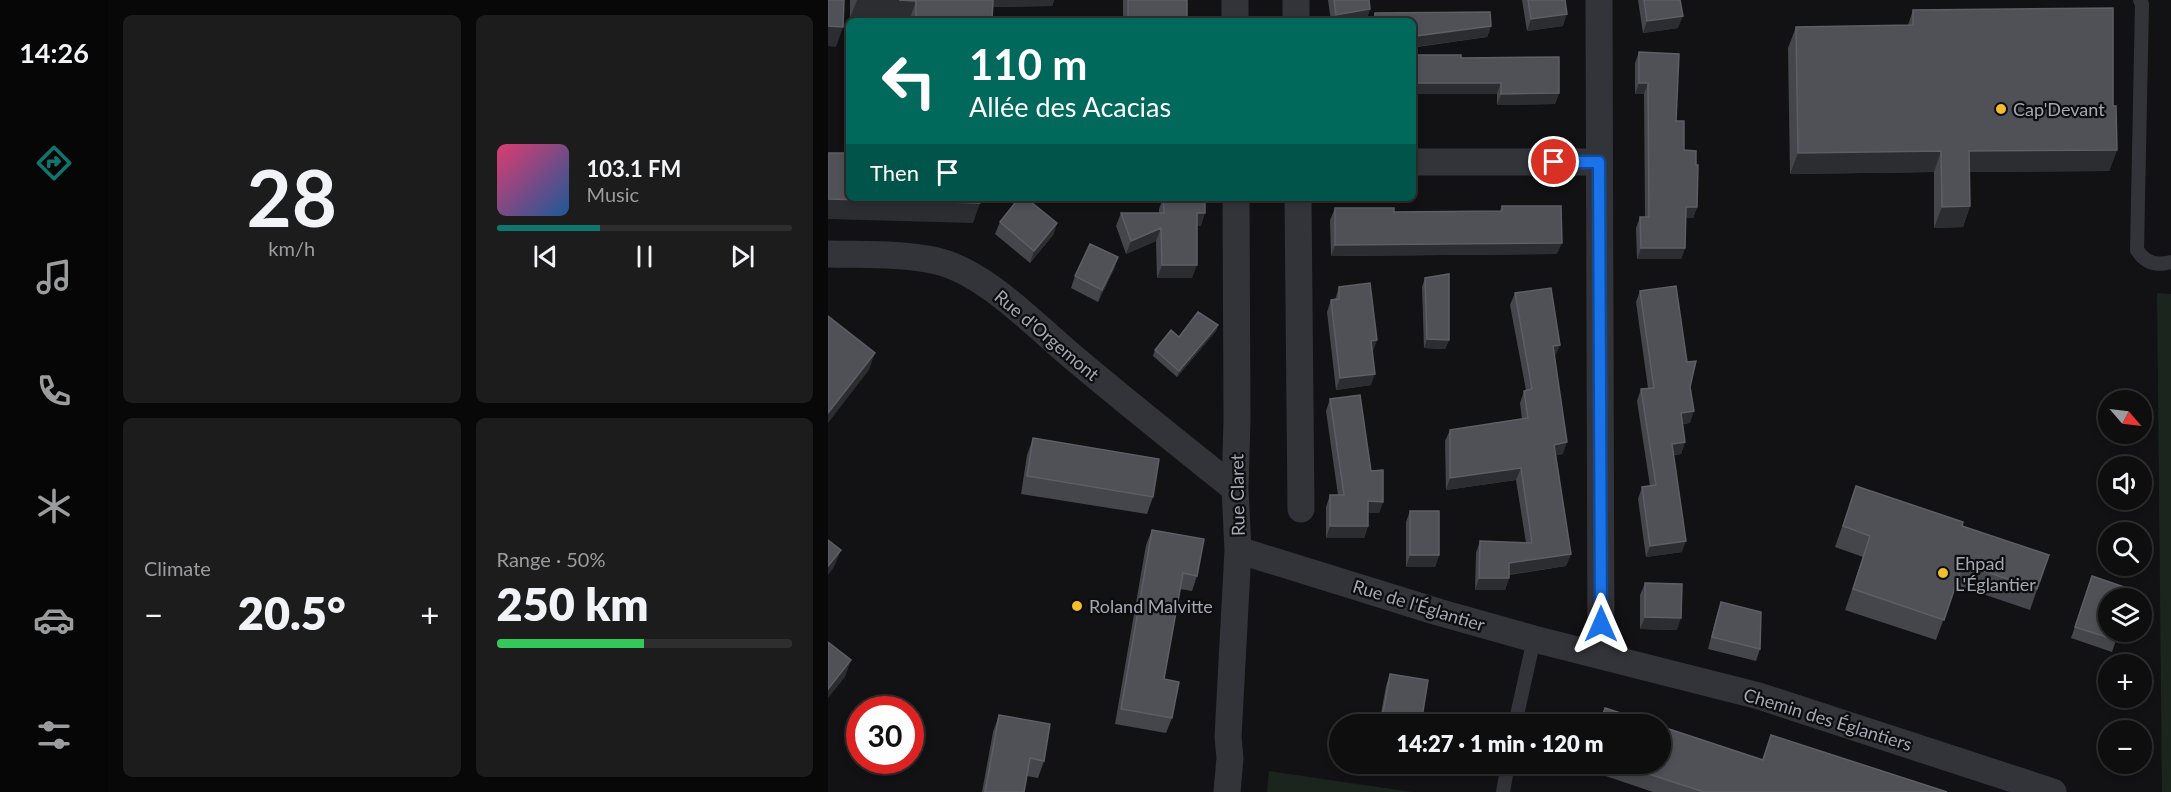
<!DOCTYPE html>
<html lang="en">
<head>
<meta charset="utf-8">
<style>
  :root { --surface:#0e0e0f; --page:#1c1c1d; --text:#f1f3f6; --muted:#9b9c9e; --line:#2e2e2f; --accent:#0f766e }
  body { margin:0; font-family:Lato,sans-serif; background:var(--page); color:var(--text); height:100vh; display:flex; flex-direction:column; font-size:22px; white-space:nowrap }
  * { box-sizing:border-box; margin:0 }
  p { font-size:20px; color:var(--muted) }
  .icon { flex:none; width:33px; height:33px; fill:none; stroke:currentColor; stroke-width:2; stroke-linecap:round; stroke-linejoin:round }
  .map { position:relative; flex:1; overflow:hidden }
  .panel { display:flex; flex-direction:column; gap:15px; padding:15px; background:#080808; width:720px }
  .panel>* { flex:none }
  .banner { position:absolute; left:18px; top:18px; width:570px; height:183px; border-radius:9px; box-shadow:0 3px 9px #0003,0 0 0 2px var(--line); background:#00695c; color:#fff; overflow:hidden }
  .needle { width:39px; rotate:118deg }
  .controls { position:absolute; left:1270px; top:390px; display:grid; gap:12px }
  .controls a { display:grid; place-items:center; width:54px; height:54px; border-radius:50%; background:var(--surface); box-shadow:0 3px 9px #0003,0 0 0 2px var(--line); font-size:30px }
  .speed { position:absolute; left:18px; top:696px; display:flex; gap:12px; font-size:30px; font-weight:700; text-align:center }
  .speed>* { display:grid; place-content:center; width:78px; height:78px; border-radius:50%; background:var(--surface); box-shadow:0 3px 9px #0003,0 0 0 2px var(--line); line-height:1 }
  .speed .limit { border:9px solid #d22; background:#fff; color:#111 }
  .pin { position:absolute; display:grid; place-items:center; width:51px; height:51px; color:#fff; margin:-26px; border:3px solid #fff; border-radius:50%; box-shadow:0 2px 6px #0007 }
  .me { position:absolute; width:66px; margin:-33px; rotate:0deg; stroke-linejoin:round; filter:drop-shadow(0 0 4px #0008) }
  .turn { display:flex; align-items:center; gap:21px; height:126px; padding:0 24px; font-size:27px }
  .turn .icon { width:78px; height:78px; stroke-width:2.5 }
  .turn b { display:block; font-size:42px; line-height:51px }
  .then { display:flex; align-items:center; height:57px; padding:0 24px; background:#0003; gap:12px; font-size:22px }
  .big { font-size:45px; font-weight:800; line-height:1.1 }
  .panel .card { flex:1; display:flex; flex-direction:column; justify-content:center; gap:9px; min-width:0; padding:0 21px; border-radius:9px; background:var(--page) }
  .panel .dial { align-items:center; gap:0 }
  .dial b { font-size:78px; line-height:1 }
  .song { display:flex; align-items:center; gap:18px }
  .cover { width:72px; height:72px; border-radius:9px; background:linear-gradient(135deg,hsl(340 70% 55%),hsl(210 70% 35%)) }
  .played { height:6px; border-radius:3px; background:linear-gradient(90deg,var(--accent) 35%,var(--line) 35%) }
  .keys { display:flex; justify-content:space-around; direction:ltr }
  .heat { display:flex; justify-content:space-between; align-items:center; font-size:33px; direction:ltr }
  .charge { height:9px; border-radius:4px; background:linear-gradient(90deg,#34c759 50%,var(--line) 0) }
  .panel .tiles { flex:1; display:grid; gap:15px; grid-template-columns:repeat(2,1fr) }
  .trip { position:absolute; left:501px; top:714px; width:342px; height:60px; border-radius:30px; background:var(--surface); box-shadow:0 3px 9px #0003,0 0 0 2px var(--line); font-weight:800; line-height:60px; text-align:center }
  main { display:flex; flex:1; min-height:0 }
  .tab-bar { display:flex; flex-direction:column; width:108px; justify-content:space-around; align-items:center; background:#060606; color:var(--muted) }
  .tab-bar .icon { width:42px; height:42px }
  .tab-bar .on { color:var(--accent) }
  .tab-bar b { font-size:27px; color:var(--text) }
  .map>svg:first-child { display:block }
  .green { fill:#1c241e }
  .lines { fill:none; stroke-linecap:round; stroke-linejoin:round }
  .lane { stroke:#333439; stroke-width:14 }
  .street { stroke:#333439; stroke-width:27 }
  .wall { fill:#45464c }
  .shaded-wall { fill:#2c2d31 }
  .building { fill:#4f5157; stroke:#5d5e66; stroke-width:1.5 }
  .route-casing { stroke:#114b97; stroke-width:15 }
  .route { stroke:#1a73e8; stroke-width:10 }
  .poi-dot { fill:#f2be2c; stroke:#0d0d0f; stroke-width:2 }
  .labels { text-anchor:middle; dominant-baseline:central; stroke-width:4.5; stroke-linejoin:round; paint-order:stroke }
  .poi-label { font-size:18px; fill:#a4a7b4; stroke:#0d0d0f; text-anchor:start }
  .street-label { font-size:18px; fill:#a4a7b4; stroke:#0d0d0f }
</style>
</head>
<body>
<main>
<nav class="tab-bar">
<b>14:26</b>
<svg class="icon on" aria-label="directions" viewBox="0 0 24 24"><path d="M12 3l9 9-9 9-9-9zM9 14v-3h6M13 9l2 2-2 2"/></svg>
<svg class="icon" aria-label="music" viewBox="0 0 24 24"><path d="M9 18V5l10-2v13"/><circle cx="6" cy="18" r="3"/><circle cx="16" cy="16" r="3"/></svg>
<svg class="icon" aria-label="phone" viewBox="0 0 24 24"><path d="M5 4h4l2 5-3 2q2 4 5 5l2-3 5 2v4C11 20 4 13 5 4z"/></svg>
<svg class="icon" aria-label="climate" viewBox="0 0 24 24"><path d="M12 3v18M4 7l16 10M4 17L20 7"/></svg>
<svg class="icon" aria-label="car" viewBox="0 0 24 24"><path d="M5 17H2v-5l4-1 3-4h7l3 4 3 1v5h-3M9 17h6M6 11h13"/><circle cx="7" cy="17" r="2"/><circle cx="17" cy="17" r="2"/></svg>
<svg class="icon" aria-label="filters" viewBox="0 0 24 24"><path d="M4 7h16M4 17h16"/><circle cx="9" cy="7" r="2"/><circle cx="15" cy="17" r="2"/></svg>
</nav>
<section class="panel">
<div class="tiles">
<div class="card dial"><b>28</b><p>km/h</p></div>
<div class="card">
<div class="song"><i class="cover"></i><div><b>103.1 FM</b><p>Music</p></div></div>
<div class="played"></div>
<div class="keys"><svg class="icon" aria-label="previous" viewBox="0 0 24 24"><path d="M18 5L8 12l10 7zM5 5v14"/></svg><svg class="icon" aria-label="pause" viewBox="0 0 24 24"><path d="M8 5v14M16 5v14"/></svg><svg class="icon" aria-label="next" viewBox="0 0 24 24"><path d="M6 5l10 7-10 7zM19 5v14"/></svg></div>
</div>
<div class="card"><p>Climate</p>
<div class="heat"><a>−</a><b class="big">20.5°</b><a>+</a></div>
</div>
<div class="card"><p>Range · 50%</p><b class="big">250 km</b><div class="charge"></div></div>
</div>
</section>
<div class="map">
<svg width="1343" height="792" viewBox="0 0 1343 792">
  <rect width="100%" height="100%" fill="#121214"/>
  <path class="green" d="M1329,293l14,1v498h-9z
    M441,771l143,21h-145z"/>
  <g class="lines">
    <path class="lane" d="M1312,0l2,4 -5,246c8,13 20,16 34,12
      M687,724l19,-85
      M675,792l5,-28"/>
    <path class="street" d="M407,0v21
      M468,0v21
      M771,0l2,656
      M585,162h186
      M470,198l3,311
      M0,254c36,1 74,-1 109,7 51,12 102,69 143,102 51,43 103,84 155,126
      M410,550l200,62 96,27 225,57 294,96
      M399,792l3,-34 -2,-21 10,-187 -3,-61 2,-69 -1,-222"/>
  </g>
  <path class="wall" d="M22,0h204l-2,6 -59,1 -1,14h-83l-59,-3z
    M295,0h64v19l4,2h-76v-2h8z
    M500,0h41l1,9 -4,12h-35z
    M694,0h43l-2,26 -36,5z
    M810,0h42l-2,28 -35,5z
    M1085,10l200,96 4,44 -8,21 -139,1v34l-7,21 -29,1v-56l-144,2 -2,-126 8,-21 112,-2z
    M662,12l1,14 -4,11 -70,10v8h44v3l98,-1v36l-4,11 -58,1v-11h-84v-73h-41l3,-8z
    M811,52l37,69 8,29 12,15 1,42 -4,11h-7l-1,30 -4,11h-44l-1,-31 4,-11h5l-1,-123h-9v-31z
    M335,198h42l-4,28h-4l-5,52h-35l-1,-37 -30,13 -10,-28 5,-13h38v-4z
    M674,206l55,48 -226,2 -1,-36 5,-12 59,4 106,-1z
    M172,222l57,1 -4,12 -23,28 -35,-29z
    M290,257l-4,12 -16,33 -27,-14 4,-12z
    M597,278l24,62 -4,9 -21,-1 -2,-61z
    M511,287l38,53 -5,12 -1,33 -35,5 -9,-78 4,-12h4z
    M812,291l50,96v36l-7,1 2,18 -4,12 -7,1 8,97 -36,5 -8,-58 4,-12 8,-1 -13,-85 4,-12 7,-1 -12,-86z
    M687,293l40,64 8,97 -7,1 15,99 -5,12 -57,9v3l-4,12h-30l1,-37 4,-12 46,2 -10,-63 -70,10 -1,-49 5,-11 72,-11 -2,-16 4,-12 2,-1 -16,-85z
    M390,325l-2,6 -39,46 -24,-21 2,-6 24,-13z
    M502,399l41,72 12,31 -4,11h-11v13l-4,12h-38v-31l4,-12h8l-12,-84z
    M205,438l120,59 -6,17 -126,-20 6,-39z
    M1028,486l106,40 87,29 -19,55 -74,-25 -20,55 -91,-30 18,-53 -28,-10z
    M582,511l29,44 -4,12h-29v-45z
    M324,530l45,46 -5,15 -12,-2 -16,90 8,39 -6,15 -51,-9 31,-179z
    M1264,576l27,56 -7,20 -41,-14z
    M817,583l32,47 -37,-1v-34z
    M893,602l39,47 -4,12 -48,-12 9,-35z
    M562,674l31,50h-42l7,-38z
    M171,715l45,46 -6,17 -11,-2 -3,16h-42l11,-60z
    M943,735l176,57h-294l-68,-23 1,-5h74l102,-4z"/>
  <path class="shaded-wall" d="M29,0h42l17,1 -7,20 -59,-3z
    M161,0h65l-2,6 -66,1z
    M542,9l-4,12h-32l2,-6z
    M739,14l-4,12 -36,5 4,-12z
    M855,16l-5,12 -35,5 4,-12z
    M0,26l15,1 -7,20 -8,-1z
    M663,26l-4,11 -74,10 3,-11z
    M585,83h88l-4,11h-84z
    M811,83h9l-4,11h-9z
    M731,93l-4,11 -58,1 4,-11z
    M1289,150l-8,21 -147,1 7,-21z
    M1113,151l-7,21 -144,2 8,-21z
    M0,199l152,4 -7,20 -145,-4z
    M1142,206l-7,21 -29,1 8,-21z
    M858,207h11l-4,11h-11z
    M369,213h8l-4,13h-8z
    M229,223l-4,12 -23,28 4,-12z
    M333,228l-5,13 -30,13 5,-13z
    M734,243l-5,11 -226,2 4,-11z
    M813,248h44l-4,11h-44z
    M290,257l-4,12 -16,33 4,-12z
    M334,265h35l-5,13h-35z
    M390,325l-2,6 -39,46 2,-6z
    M599,339l22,1 -4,9 -21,-1z
    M549,340l-4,11 -7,2 5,-12z
    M732,345l-5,12 -6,1 4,-12z
    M47,353l-6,17 -41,53v-10z
    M547,374l-4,11 -35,5 4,-12z
    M866,411l-4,12 -13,1 4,-11z
    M739,442l-4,12 -13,2 4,-11z
    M857,442l-4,12 -13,2 4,-12z
    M693,468l-5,12 -70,10 4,-12z
    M540,501l15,1 -4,11h-15z
    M502,526h38l-4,12h-38z
    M858,541l-4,11 -36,5 4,-11z
    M13,550l-7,17 -6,8v-9z
    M743,554l-5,12 -61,9 4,-12z
    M582,555h29l-4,12h-29z
    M651,578h30l-4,12h-30z
    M817,617l36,1 -4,12 -37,-1z
    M23,660l-6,17 -17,21v-9z"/>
  <path class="building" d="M0,0h16l-1,27 -15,-1z
    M71,0h94l-1,21h-76v-20z
    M300,0h59v19h4v2h-76v-2h13z
    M506,0h35l1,9 -34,6z
    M700,0h37l2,14 -36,5z
    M816,0h36l3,16 -36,5z
    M1285,8v98h3l1,44 -148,1 1,55 -28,1 -1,-56 -143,2 -2,-126 117,-2v-15z
    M662,12l1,14 -75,10 1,19h44v3l98,-1v36l-58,1v-11h-88v-62h-38v-8z
    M811,52l40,2 -3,67h8v29l12,1v14h2l-1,42h-11l-1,41h-44l-1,-31h9l-1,-134h-9z
    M0,153h21v45h132l-1,5 -152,-4z
    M191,198h7l31,25 -23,28 -34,-29z
    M335,198h42v15h-8v52h-35l-1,-37 -30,13 -10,-28h43z
    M674,206h59l1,37 -227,2v-37h59v4l108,-1z
    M262,244l28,13 -16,33 -27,-14z
    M621,274v66l-22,-1 -2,-61z
    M542,283l7,57 -6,1 4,33 -35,4 -9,-78 8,-1v-12z
    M848,286l11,76 9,-1 -6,26 4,24 -13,2 4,29 -13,2 14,97 -36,5 -8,-59 14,-2 -15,-96 13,-1 -14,-97z
    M723,288l9,57 -7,1 14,96 -13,3 17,109 -62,9v15h-30l1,-37 52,2 -11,-75 -71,10v-48l78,-12 -4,-27 8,-2 -17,-96z
    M370,312l20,13 -39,46 -24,-21 16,-20 8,7z
    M0,316l47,37 -47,60z
    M532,395l11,76 12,-1v32l-15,-1v25h-38v-31h14l-14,-96z
    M205,438l126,21 -6,38 -126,-21z
    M1028,486l107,36 -1,4 87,29 -12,34 -74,-25 -19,56 -91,-31 17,-53 -27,-10z
    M582,511h29v44h-29z
    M324,530l52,9 -7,37 -14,-3 -19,106 15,3 -7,36 -51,-9z
    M0,540l13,10 -13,16z
    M1264,576l41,14 -3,8h-21v34h10l-3,8 -41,-13z
    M817,583l37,1 -1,34 -36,-1z
    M893,602l40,10 -1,37 -48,-12z
    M0,642l23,18 -23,29z
    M562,674l38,6 -7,44h-40z
    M777,708l50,16h-55z
    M171,715l51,9 -6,37 -14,-3 -6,34h-39z
    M832,726l103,34 8,-25 176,57h-243l-86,-28h42z"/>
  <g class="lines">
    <g class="route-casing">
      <path id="route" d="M726,162h45l2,462"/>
    </g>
    <use href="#route" class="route"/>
  </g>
  <g class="poi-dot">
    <circle cx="1173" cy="109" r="6"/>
    <circle cx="1115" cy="573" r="6"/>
    <circle cx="249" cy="606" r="6"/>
  </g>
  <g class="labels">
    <g class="poi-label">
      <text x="1185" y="109">Cap'Devant</text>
      <text x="1127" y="563">Ehpad<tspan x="1127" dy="21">L'Églantier</tspan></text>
      <text x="261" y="606">Roland Malvitte</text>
    </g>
    <g class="street-label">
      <text transform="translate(219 335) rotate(40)">Rue d'Orgemont</text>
      <text transform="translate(409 495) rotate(-91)">Rue Claret</text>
      <text transform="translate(591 605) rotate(17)">Rue de l'Églantier</text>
      <text transform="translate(1000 719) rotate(17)">Chemin des Églantiers</text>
    </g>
  </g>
</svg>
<div class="controls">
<a><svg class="needle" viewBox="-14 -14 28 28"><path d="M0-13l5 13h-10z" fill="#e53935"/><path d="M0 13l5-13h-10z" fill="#9b9c9e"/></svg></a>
<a><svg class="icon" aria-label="sound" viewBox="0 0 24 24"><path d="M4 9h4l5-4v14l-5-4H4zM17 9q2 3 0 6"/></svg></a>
<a><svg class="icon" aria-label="search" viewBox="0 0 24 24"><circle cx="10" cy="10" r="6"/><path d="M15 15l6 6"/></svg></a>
<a><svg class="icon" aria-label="layers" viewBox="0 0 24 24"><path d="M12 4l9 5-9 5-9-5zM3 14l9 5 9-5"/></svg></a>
<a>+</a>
<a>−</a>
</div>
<div class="speed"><div class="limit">30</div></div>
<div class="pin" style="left:726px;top:162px;background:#d93025"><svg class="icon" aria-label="arrive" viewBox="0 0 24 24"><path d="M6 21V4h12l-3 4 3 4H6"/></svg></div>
<svg class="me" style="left:773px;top:624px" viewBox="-20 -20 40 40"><path d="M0-17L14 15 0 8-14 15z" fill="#1a73e8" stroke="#fff" stroke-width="4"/></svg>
<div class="trip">14:27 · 1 min · 120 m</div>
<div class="banner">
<div class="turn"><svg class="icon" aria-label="left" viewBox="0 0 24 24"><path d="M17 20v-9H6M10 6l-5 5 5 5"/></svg><div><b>110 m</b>Allée des Acacias</div></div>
<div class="then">Then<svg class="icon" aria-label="arrive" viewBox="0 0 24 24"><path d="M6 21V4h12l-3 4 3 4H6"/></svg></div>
</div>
</div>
</main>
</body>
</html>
